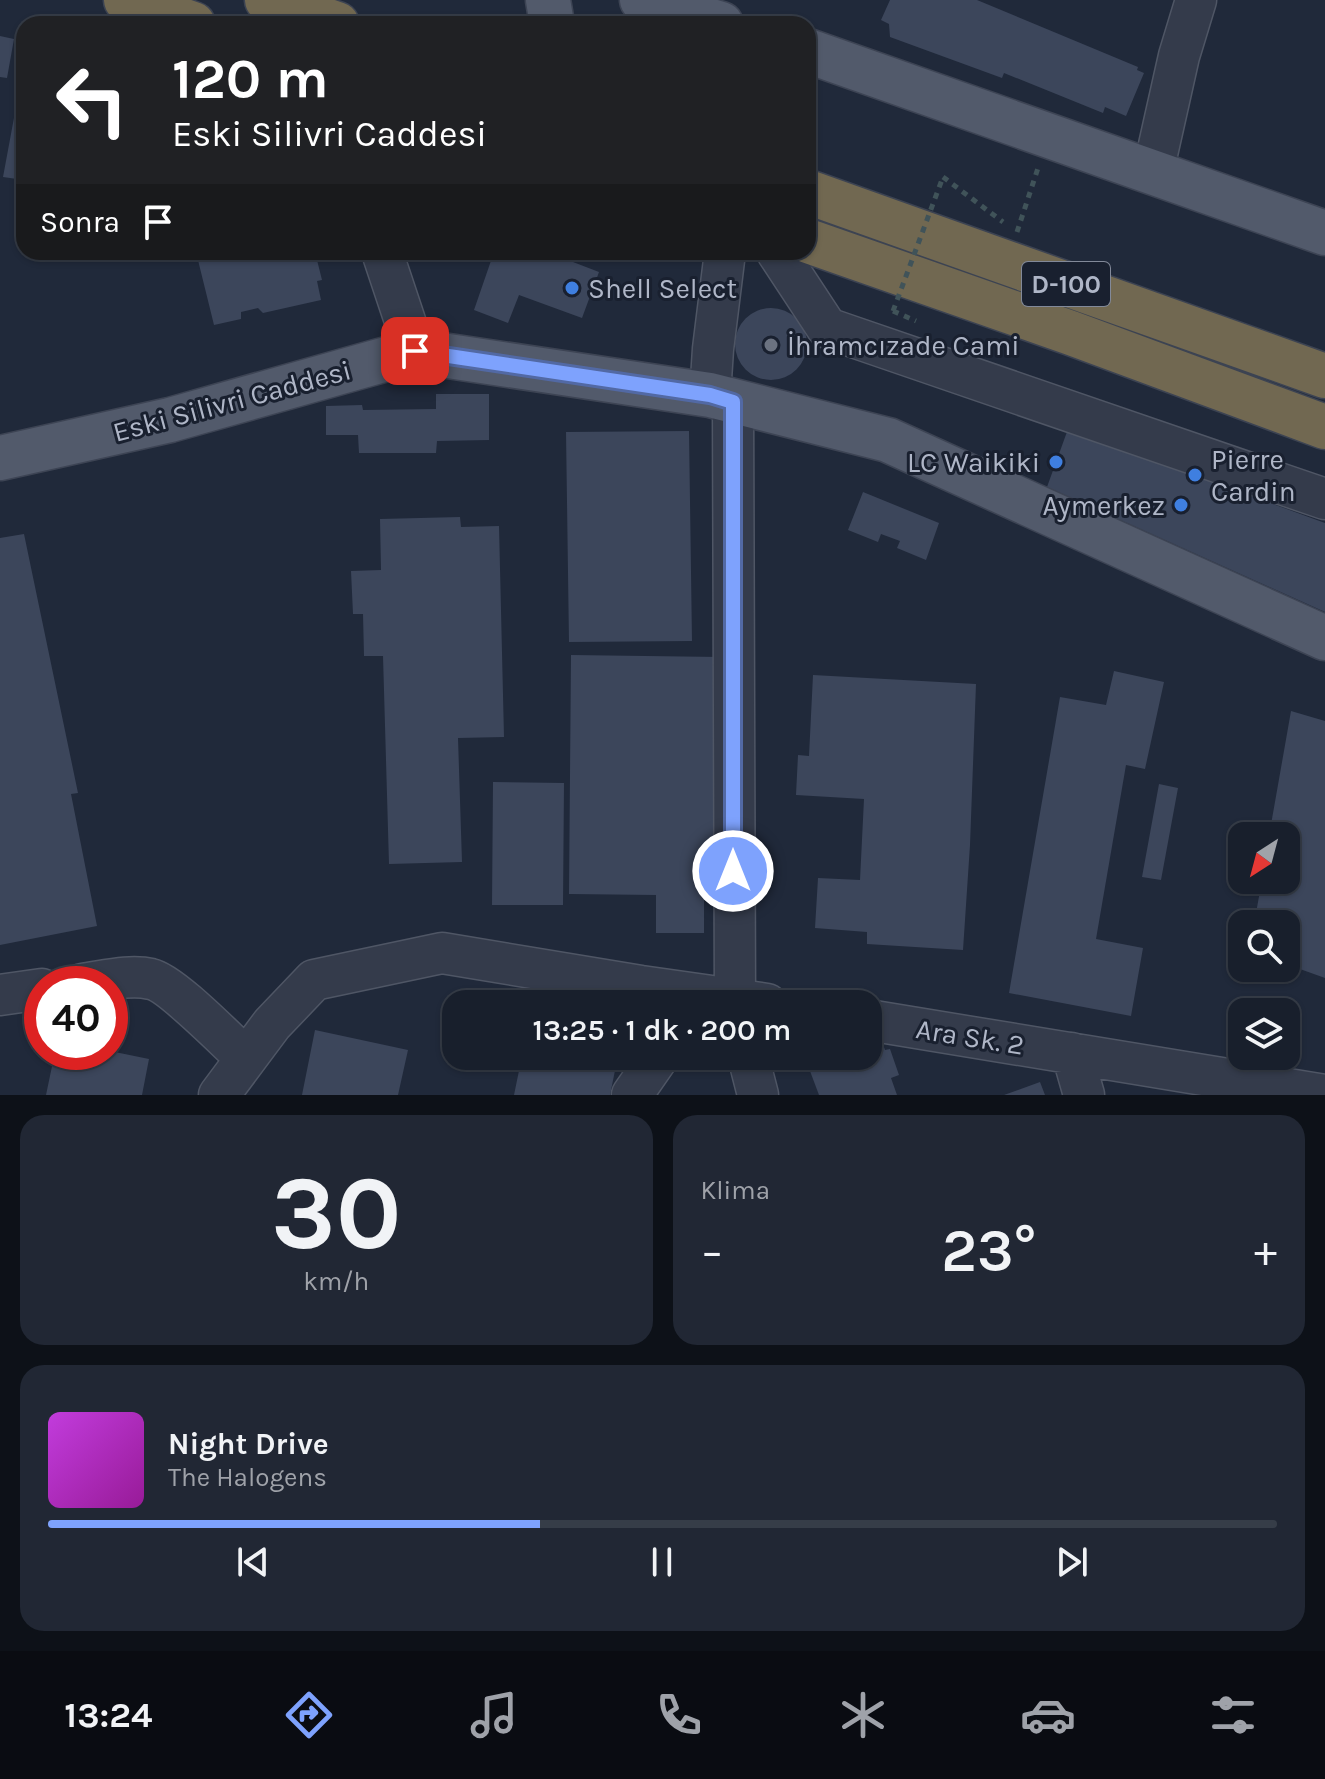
<!DOCTYPE html>
<html lang="tr">
<head>
<meta charset="utf-8">
<style>
  :root { --surface:#181f2c; --page:#212734; --text:#f1f3f6; --muted:#9fa2a9; --line:#363d48; --accent:#7ea2fd }
  body { margin:0; font-family:Karla,sans-serif; background:var(--page); color:var(--text); height:100vh; display:flex; flex-direction:column; font-size:30px; white-space:nowrap }
  * { box-sizing:border-box; margin:0 }
  p { font-size:26px; color:var(--muted) }
  .icon { flex:none; width:44px; height:44px; fill:none; stroke:currentColor; stroke-width:2; stroke-linecap:round; stroke-linejoin:round }
  .map { position:relative; height:1095px; overflow:hidden }
  .details { display:flex; flex-direction:column; gap:20px; padding:20px; background:#0d1118; flex:1 }
  .details>* { flex:none }
  .banner { position:absolute; left:16px; top:16px; width:800px; height:244px; border-radius:24px; box-shadow:0 2px 6px #0004,0 0 0 2px var(--line); background:#202124; color:#fff; overflow:hidden }
  .needle { width:52px; rotate:216deg }
  .fabs { position:absolute; left:1228px; top:822px; display:grid; gap:16px }
  .fabs a { display:grid; place-items:center; width:72px; height:72px; border-radius:16px; background:var(--surface); box-shadow:0 2px 6px #0004,0 0 0 2px var(--line); font-size:40px }
  .speed { position:absolute; left:24px; top:966px; display:flex; gap:16px; font-size:40px; font-weight:700; text-align:center }
  .speed>* { display:grid; place-content:center; width:104px; height:104px; border-radius:50%; background:var(--surface); box-shadow:0 2px 6px #0004,0 0 0 2px var(--line); line-height:1 }
  .speed .limit { border:12px solid #d22; background:#fff; color:#111 }
  .pin { position:absolute; display:grid; place-items:center; width:68px; height:68px; color:#fff; margin:-34px; border-radius:16px; box-shadow:0 4px 12px #0006 }
  .me { position:absolute; width:88px; margin:-44px; rotate:0deg; stroke-linejoin:round; filter:drop-shadow(0 0 6px #0008) }
  .turn { display:flex; align-items:center; gap:28px; height:168px; padding:0 24px; font-size:36px }
  .turn .icon { width:104px; height:104px; stroke-width:2.5 }
  .turn b { display:block; font-size:56px; line-height:68px }
  .then { display:flex; align-items:center; height:76px; padding:0 24px; background:#0003; gap:16px; font-size:30px }
  .big { font-size:60px; font-weight:600; line-height:1.1 }
  .details .widget { flex:1; display:flex; flex-direction:column; justify-content:center; gap:12px; min-width:0; padding:0 28px; border-radius:24px; background:var(--page) }
  .details .dial { align-items:center; gap:0 }
  .dial b { font-size:104px; line-height:1 }
  .song { display:flex; align-items:center; gap:24px }
  .cover { width:96px; height:96px; border-radius:12px; background:linear-gradient(135deg,hsl(290 70% 55%),hsl(300 70% 35%)) }
  .played { height:8px; border-radius:4px; background:linear-gradient(90deg,var(--accent) 40%,var(--line) 40%) }
  .keys { display:flex; justify-content:space-around; direction:ltr }
  .heat { display:flex; justify-content:space-between; align-items:center; font-size:44px; direction:ltr }
  .details .tiles { flex:1; display:grid; gap:20px; grid-template-columns:1fr 1fr }
  .widget:last-child { grid-column:span 2 }
  .trip { position:absolute; left:442px; top:990px; width:440px; height:80px; border-radius:24px; background:var(--surface); box-shadow:0 2px 6px #0004,0 0 0 2px var(--line); font-weight:600; line-height:80px; text-align:center }
  .tab-bar { display:flex; height:128px; justify-content:space-around; align-items:center; background:#0a0c12; color:var(--muted) }
  .tab-bar .icon { width:56px; height:56px }
  .tab-bar .selected { color:var(--accent) }
  .tab-bar b { font-size:36px; color:var(--text) }
  .map>svg:first-child { display:block }
  .building { fill:#3c465b }
  .lines { fill:none; stroke-linecap:round; stroke-linejoin:round }
  .minor-casing { stroke:#4f5665; stroke-width:43 }
  .major-casing { stroke:#3d4454; stroke-width:47 }
  .highway-casing { stroke:#3c4352; stroke-width:47 }
  .path { stroke:#405359; stroke-width:5; stroke-dasharray:6 6; stroke-linecap:butt }
  .minor { stroke:#343b4b; stroke-width:40 }
  .major { stroke:#525a6b; stroke-width:44 }
  .highway { stroke:#716851; stroke-width:44 }
  .path-bridge { stroke:#405359; stroke-width:5; stroke-dasharray:6 6; stroke-linecap:butt }
  .route-casing { stroke:#5269a4; stroke-width:20 }
  .route { stroke:#7ea2fd; stroke-width:14 }
  .shop-dot { fill:#3f7fe0; stroke:#19202f; stroke-width:3 }
  .worship-dot { fill:#6b7280; stroke:#19202f; stroke-width:3 }
  .labels { text-anchor:middle; dominant-baseline:central; stroke-width:6; stroke-linejoin:round; paint-order:stroke }
  .shield { fill:#19202f; stroke:#828999; stroke-width:2 }
  .shield-label { font-size:26px; font-weight:bold; fill:#afb6c7 }
  .poi-label { font-size:28px; fill:#afb6c7; stroke:#19202f; text-anchor:start }
  .street-label { font-size:28px; fill:#afb6c7; stroke:#19202f }
</style>
</head>
<body>
<div class="map">
<svg width="1325" height="1095" viewBox="0 0 1325 1095">
  <rect width="100%" height="100%" fill="#20293a"/>
  <path class="building" d="M890,0h87l161,67 -1,3 7,3 -18,43 -21,-9 -2,6 -99,-40 -2,5 -112,-41 -1,-13 -8,-4z
    M0,36l14,3 -7,39 -7,-1z
    M16,107l8,2v71l-21,-3z
    M196,252h119l7,28 -5,1 4,19 -58,13 -5,-5 -17,4v7l-27,6z
    M494,252h53l52,20 -17,46 -63,-23 -11,28 -34,-13z
    M735 344a36 36 0 1 1 72 0a36 36 0 1 1-72 0Z
    M436,394h53v46l-52,1 -1,12h-77l-1,-18h-32v-29l36,-1 1,5 73,-1z
    M1068,429l257,94v89l-278,-125z
    M689,431l3,210 -123,1 -3,-210z
    M863,492l76,31 -13,37 -29,-12 3,-7 -19,-7 -3,8 -30,-12z
    M460,517l1,10 38,-1 5,211 -46,1 4,124 -73,2 -6,-208h-19l-1,-42h-10l-2,-43 30,-1 -1,-51z
    M24,534l54,259 -7,1 26,132 -97,19v-407z
    M571,655l150,2 -2,239h-15v37h-48v-38l-87,-1z
    M1114,671l50,11 -19,87 -19,-4 -30,174 47,9 -12,68 -122,-23 51,-296 46,8z
    M813,675l163,9 -6,161 -7,105 -96,-6v-12l-52,-4 3,-50 42,2 4,-81 -68,-4 2,-40 11,1z
    M1291,711l34,10v257l-39,-14v-40h-32l8,-44h24v-44h-17z
    M493,782l71,1 -1,122h-71z
    M1159,784l19,4 -17,92 -19,-3z
    M315,1030l93,20 -10,45h-96z
    M879,1033l6,17 5,-1 9,26 -8,3 6,17h-78l-9,-24 7,-3 -4,-12h55v-20z
    M110,1051l39,8 -7,36h-96l9,-43z
    M522,1056h96l-8,39h-96z
    M1040,1082l5,13h-41z"/>
  <g class="lines">
    <g class="minor-casing">
      <path id="minor" d="M1153,172l26,-116 17,-56
        M382,252l33,99
        M777,252l50,76 498,171
        M710,395l3,-46 12,-97
        M733,402l2,602
        M82,984c22,-3 48,-10 69,-5 20,4 77,63 95,79
        M0,995l42,-6
        M868,1020l457,75
        M1072,1053l12,42
        M748,1056l10,39
        M219,1095l53,-71 42,-44 128,-27 199,33 126,18
        M632,1095l27,-39"/>
    </g>
    <g class="major-casing">
      <path id="major" d="M548,0l4,24
        M642,0l79,24
        M808,51l517,182
        M0,458l170,-38 245,-69 295,44 178,45 437,198"/>
    </g>
    <g class="highway-casing">
      <path id="highway" d="M126,0l67,24
        M267,0l70,24
        M808,192l517,184
        M808,241l263,92 254,94"/>
    </g>
    <path class="path" d="M943,177l60,45
      M1017,232l22,-67
      M893,311l23,10"/>
    <use href="#minor" class="minor"/>
    <use href="#major" class="major"/>
    <use href="#highway" class="highway"/>
    <path class="path-bridge" d="M893,311l50,-134"/>
  </g>
  <g class="lines">
    <g class="route-casing">
      <path id="route" d="M415,351l295,44 23,7v469"/>
    </g>
    <use href="#route" class="route"/>
  </g>
  <g class="shop-dot">
    <circle cx="572" cy="288" r="8"/>
    <circle cx="1056" cy="462" r="8"/>
    <circle cx="1195" cy="475" r="8"/>
    <circle cx="1181" cy="505" r="8"/>
  </g>
  <circle class="worship-dot" cx="771" cy="345" r="8"/>
  <g class="labels">
    <rect class="shield" x="1022" y="262" width="88" height="44" rx="6"/>
    <g class="shield-label">
      <text x="1066" y="284">D-100</text>
    </g>
    <g class="poi-label">
      <text x="588" y="288">Shell Select</text>
      <text x="787" y="345">İhramcızade Cami</text>
      <text x="1211" y="459">Pierre<tspan x="1211" dy="32">Cardin</tspan></text>
      <text x="1040" y="462" text-anchor="end">LC Waikiki</text>
      <text x="1165" y="505" text-anchor="end">Aymerkez</text>
    </g>
    <g class="street-label">
      <text transform="translate(232 401) rotate(-15)">Eski Silivri Caddesi</text>
      <text transform="translate(970 1037) rotate(9)">Ara Sk. 2</text>
    </g>
  </g>
</svg>
<div class="fabs">
<a><svg class="needle" viewBox="-14 -14 28 28"><path d="M0-13l5 13h-10z" fill="#e53935"/><path d="M0 13l5-13h-10z" fill="#9fa2a9"/></svg></a>
<a><svg class="icon" aria-label="search" viewBox="0 0 24 24"><circle cx="10" cy="10" r="6"/><path d="M15 15l6 6"/></svg></a>
<a><svg class="icon" aria-label="layers" viewBox="0 0 24 24"><path d="M12 4l9 5-9 5-9-5zM3 14l9 5 9-5"/></svg></a>
</div>
<div class="speed"><div class="limit">40</div></div>
<div class="pin" style="left:415px;top:351px;background:#d93025"><svg class="icon" aria-label="arrive" viewBox="0 0 24 24"><path d="M6 21V4h12l-3 4 3 4H6"/></svg></div>
<svg class="me" style="left:733px;top:871px" viewBox="-20 -20 40 40"><circle r="17" fill="#7ea2fd" stroke="#fff" stroke-width="3"/><path d="M0-11L8 9 0 5-8 9z" fill="#fff"/></svg>
<div class="trip">13:25 · 1 dk · 200 m</div>
<div class="banner">
<div class="turn"><svg class="icon" aria-label="left" viewBox="0 0 24 24"><path d="M17 20v-9H6M10 6l-5 5 5 5"/></svg><div><b>120 m</b>Eski Silivri Caddesi</div></div>
<div class="then">Sonra<svg class="icon" aria-label="arrive" viewBox="0 0 24 24"><path d="M6 21V4h12l-3 4 3 4H6"/></svg></div>
</div>
</div>
<section class="details">
<div class="tiles">
<div class="widget dial"><b>30</b><p>km/h</p></div>
<div class="widget"><p>Klima</p>
<div class="heat"><a>−</a><b class="big">23°</b><a>+</a></div>
</div>
<div class="widget">
<div class="song"><i class="cover"></i><div><b>Night Drive</b><p>The Halogens</p></div></div>
<div class="played"></div>
<div class="keys"><svg class="icon" aria-label="previous" viewBox="0 0 24 24"><path d="M18 5L8 12l10 7zM5 5v14"/></svg><svg class="icon" aria-label="pause" viewBox="0 0 24 24"><path d="M8 5v14M16 5v14"/></svg><svg class="icon" aria-label="next" viewBox="0 0 24 24"><path d="M6 5l10 7-10 7zM19 5v14"/></svg></div>
</div>
</div>
</section>
<nav class="tab-bar">
<b>13:24</b>
<svg class="icon selected" aria-label="directions" viewBox="0 0 24 24"><path d="M12 3l9 9-9 9-9-9zM9 14v-3h6M13 9l2 2-2 2"/></svg>
<svg class="icon" aria-label="music" viewBox="0 0 24 24"><path d="M9 18V5l10-2v13"/><circle cx="6" cy="18" r="3"/><circle cx="16" cy="16" r="3"/></svg>
<svg class="icon" aria-label="phone" viewBox="0 0 24 24"><path d="M5 4h4l2 5-3 2q2 4 5 5l2-3 5 2v4C11 20 4 13 5 4z"/></svg>
<svg class="icon" aria-label="climate" viewBox="0 0 24 24"><path d="M12 3v18M4 7l16 10M4 17L20 7"/></svg>
<svg class="icon" aria-label="car" viewBox="0 0 24 24"><path d="M5 17H2v-5l4-1 3-4h7l3 4 3 1v5h-3M9 17h6M6 11h13"/><circle cx="7" cy="17" r="2"/><circle cx="17" cy="17" r="2"/></svg>
<svg class="icon" aria-label="filters" viewBox="0 0 24 24"><path d="M4 7h16M4 17h16"/><circle cx="9" cy="7" r="2"/><circle cx="15" cy="17" r="2"/></svg>
</nav>
</body>
</html>
